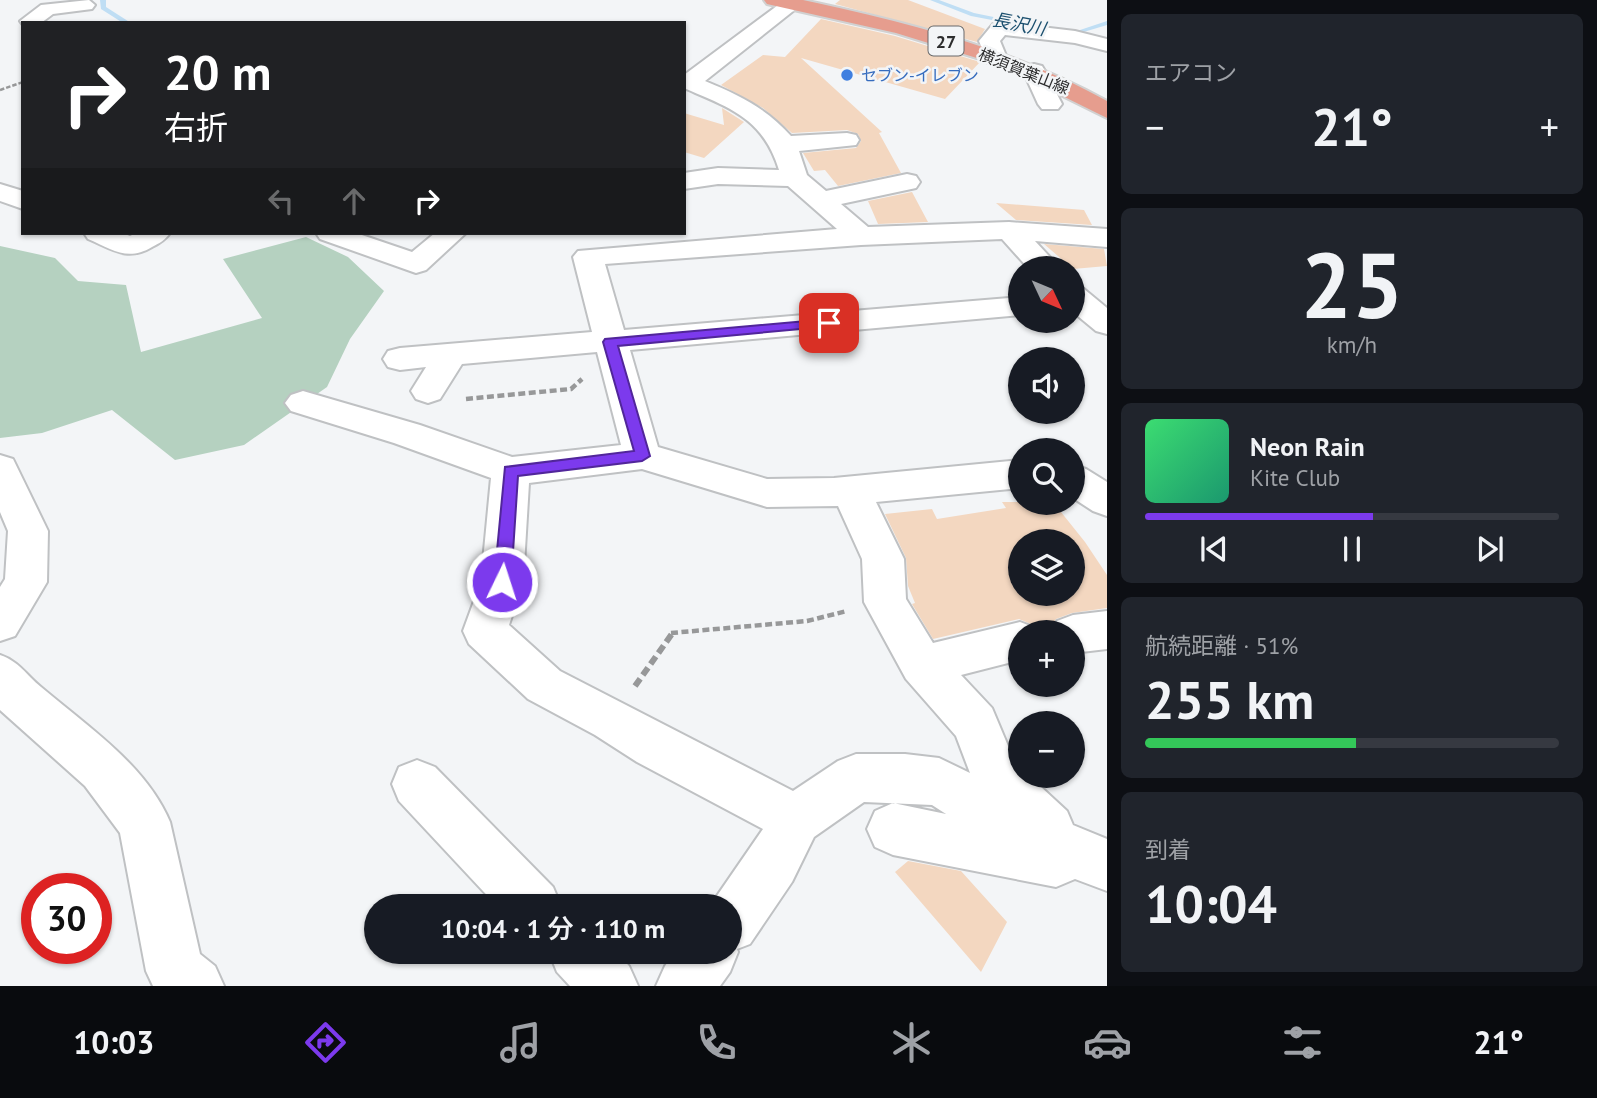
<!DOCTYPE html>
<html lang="ja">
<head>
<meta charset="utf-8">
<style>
  :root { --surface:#171b24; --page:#20242c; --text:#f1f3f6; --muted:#9ea1a6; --line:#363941; --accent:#7c3aed }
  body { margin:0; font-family:"PT Sans","Noto Sans JP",sans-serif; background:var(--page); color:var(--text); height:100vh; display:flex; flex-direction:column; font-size:26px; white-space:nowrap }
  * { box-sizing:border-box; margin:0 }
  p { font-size:23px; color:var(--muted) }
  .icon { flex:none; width:38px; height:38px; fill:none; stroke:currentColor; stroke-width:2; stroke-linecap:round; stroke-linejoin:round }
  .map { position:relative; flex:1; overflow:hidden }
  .side { display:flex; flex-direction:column; gap:14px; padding:14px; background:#0d0f14; width:490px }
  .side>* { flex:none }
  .guide { position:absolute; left:21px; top:21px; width:665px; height:214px; border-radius:0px; box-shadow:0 2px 5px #0004; background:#202124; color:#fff; overflow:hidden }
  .needle { width:46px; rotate:134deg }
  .buttons { position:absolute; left:1008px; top:256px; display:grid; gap:14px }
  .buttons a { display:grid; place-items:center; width:77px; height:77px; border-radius:50%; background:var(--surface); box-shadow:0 2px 5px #0004; font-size:35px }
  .speed { position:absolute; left:21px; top:873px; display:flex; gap:14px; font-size:35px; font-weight:700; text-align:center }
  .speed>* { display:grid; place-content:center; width:91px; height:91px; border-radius:50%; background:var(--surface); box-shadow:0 2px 5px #0004; line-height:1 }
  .speed .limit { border:10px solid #d22; background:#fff; color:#111 }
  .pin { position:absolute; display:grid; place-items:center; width:60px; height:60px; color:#fff; margin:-30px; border-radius:14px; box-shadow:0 4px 10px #0006 }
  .me { position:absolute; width:77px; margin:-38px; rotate:4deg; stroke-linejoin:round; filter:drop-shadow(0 0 5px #0008) }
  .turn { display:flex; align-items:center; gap:24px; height:147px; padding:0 28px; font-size:32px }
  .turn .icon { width:91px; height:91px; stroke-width:2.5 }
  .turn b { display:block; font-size:49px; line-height:60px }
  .lanes { display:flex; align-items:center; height:66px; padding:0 28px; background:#0003; justify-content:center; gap:35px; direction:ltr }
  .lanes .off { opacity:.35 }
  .big { font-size:52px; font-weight:600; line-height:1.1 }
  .side .widget { flex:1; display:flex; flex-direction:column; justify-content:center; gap:10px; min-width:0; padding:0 24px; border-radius:10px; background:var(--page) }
  .side .dial { align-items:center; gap:0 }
  .dial b { font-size:91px; line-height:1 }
  .song { display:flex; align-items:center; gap:21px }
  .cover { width:84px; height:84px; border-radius:10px; background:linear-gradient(135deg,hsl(140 70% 55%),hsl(160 70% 35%)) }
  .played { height:7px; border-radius:4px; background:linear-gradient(90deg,var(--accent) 55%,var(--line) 55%) }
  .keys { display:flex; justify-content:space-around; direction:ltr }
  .heat { display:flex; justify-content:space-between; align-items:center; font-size:38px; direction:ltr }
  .charge { height:10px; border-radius:5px; background:linear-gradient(90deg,#34c759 51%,var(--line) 0) }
  .trip { position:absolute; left:364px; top:894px; width:378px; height:70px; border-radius:35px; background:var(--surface); box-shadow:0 2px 5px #0004; font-weight:600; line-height:70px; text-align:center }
  .dock { display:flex; height:112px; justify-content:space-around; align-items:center; background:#090b0e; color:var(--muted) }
  .dock .icon { width:49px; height:49px }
  .dock .selected { color:var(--accent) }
  .dock b { font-size:32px; color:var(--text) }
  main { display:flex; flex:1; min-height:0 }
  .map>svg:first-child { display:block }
  .green { fill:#b5d1c0 }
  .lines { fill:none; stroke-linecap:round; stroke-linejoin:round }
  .stream { fill:#bfdef4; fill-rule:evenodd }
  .building { fill:#f3d7c0; fill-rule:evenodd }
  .minor-casing { stroke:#bfc1c3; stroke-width:4 }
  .major-casing { stroke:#d1d1d1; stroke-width:4 }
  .path-far2 { stroke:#979899; stroke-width:2.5; stroke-dasharray:4.5 2; stroke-linecap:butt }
  .path-far1 { stroke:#979899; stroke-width:4.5; stroke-dasharray:7 3.5; stroke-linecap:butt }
  .path { stroke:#979899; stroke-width:6; stroke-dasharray:9 4.5; stroke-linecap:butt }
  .minor { fill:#fff; fill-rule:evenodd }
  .major { fill:#e69d8e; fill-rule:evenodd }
  .route { fill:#7c3aed; stroke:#51269a; stroke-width:2 }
  .shop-dot { fill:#3f7fe0; stroke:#f3f5f7; stroke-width:2.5 }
  .labels { text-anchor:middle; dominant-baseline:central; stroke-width:5; stroke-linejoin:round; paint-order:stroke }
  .far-street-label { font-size:16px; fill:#2d2d2e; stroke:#f3f5f7 }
  .far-shop-label { font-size:16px; fill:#366cbe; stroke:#f3f5f7; text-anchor:start }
  .far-water-label { font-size:18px; font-style:italic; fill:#1c506f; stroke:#f3f5f7 }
  .shield { fill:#f3f5f7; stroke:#68696a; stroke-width:2 }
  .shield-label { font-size:18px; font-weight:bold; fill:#2d2d2e }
</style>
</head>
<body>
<main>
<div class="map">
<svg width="1107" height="986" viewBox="0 0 1107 986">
  <rect width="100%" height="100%" fill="#f3f5f7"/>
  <path class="green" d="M306,237l42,20 36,34 -34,48 -23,48 -83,58 -69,15 -63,-50 -70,23 -42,5v-192l55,12 23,23 48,4 15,67 121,-34 -39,-59z"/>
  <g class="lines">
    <path class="stream" d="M100,0h6v7l25,16h-8l-22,-14z
      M930,0h9l35,13 78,16 -3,2 -78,-15z
      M1107,21v4l-30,9 -3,-2z"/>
  </g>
  <path class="building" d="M840,0h68l77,29 -8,13 -142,-38z
    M821,19l74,17 85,26 -35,37 -144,-41 81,74 -3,1 22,40 -63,13 -13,-16 -11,1 -11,-18 53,-5 5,-7 -3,-7 -11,-4 -55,3 -29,-25 -42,-23 42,-30 22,2z
    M722,108l22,14 -40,36 -20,-6v-39l40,12z
    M912,192l16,30 -50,2 -10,-23z
    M996,203l88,7 8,15 -76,-5z
    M1044,244l60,5 3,17 -34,3z
    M1002,502h51l32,40 22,33v33l-35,5 -16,6 -3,5 -15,3 -19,-8 -86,20 -21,-35 3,-1 -7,-17 -2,-28 -21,-44 47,-5 5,10 69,-11zM1020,541h53v52h-53z
    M908,861l53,10 46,51 -26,50 -86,-100z"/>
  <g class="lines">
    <g class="minor-casing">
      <path id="minor" d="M89,0l6,5 -3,4 -39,5 -12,9h-18v2l-3,-4 21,-16z
        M785,0h14l3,4 -97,77c34,14 61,27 86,55l56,-3 9,2 3,5 -3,5 -57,6 8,24 19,16 81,-17 9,2 4,6 -4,6 -75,16 27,23 141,-5 98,7v18l-72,-6 25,27h-32l-26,-29 -141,6 -256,19 19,66 396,-33v18l-390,35 28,97 109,32 67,-1 186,-18v28l-144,14 28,57 2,40 27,44 87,-21 16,6 2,4h-18v28l-59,15 31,33 24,57 4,3v7h8l39,36 6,14 34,14v52l-32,-12 -19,8 -163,-32 -18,-8 -8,-18 8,-18 18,-8 53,11 -14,-9 -68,-3 -50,35 -22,45 -42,62 -13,5 1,3 -8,20 -10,14h-64l9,-20 10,-14h55v-46h-20l53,-77 -126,-67 -42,-27 -67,-36 -59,-55 -6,-13 18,-49 10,-104 -97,-35 -103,-32 -6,-8 6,-8 12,-4 117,34 92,32 109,-12 -24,-93 -135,12 -22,35 -12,4 -12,-4 -5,-8 15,-24 -26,3 -12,-3 -5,-8 5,-8 12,-3 192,-16 -19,-75 5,-6 259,-22 -49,-43 -70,-2 -34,5v-16l34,-5 61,2c-16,-52 -49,-62 -95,-82v-13zM642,469l125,38 71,-1 24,53 2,43 42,77 50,57 14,37 -31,-15 -34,-4h-49l-18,7 -45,30 -233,-120 -51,-46 14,-43 6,-99z
        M1000,22l75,9 32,8v12l-32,-8 -70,-8 -5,6 7,17 -3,5h-16l-9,-22 14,-17z
        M1034,64l8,2 3,5 17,33 -4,5h-16l-4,-5 -15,-33 3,-5z
        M0,184l23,7v18l-23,-8z
        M84,233h38l8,3 6,-3h34c-5,7 -10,10 -18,14 -25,15 -40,2 -64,-8z
        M316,233h40l56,19 23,-19h31l-40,37 -10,3 -96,-34z
        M1073,287l11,2 23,19v26l-11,-3 -23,-19z
        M0,455l13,4 35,72 -1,51 -32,54 -15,5v-54l5,-8 3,-48 -8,-19z
        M1073,465l13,4 21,13v34l-14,-5 -20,-13z
        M1107,611v38l-34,4v-21h-21l5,-11 16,-6z
        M0,655c20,7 25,19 41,32 46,39 105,78 129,135l30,132 15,12 9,20h-71l-7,-15 -26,-138 -35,-47 -85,-76z
        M417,760l18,7 118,120 8,19h-64l-98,-105 -7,-17 7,-17z
        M549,952h67l13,14 9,20h-68l-13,-14z"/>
    </g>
    <g class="major-casing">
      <path id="major" d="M764,0h39l14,3c101,22 199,48 290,98v17l-87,-43 -40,-16 -84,-26 -129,-29z"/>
    </g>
    <path class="path-far2" d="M0,90l23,-8"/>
    <path class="path-far1" d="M466,399l105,-10 11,-10
      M671,633l136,-12 40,-10"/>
    <path class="path" d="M635,686l39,-55"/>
    <use href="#minor" class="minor"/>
    <use href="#major" class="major"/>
  </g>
  <path class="route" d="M829,319l4,1v6l-215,20 32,110 -8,5 -124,15 -7,106 -3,5h-12l-2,-5 11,-115 129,-16 -31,-109 2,-3z"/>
  <circle class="shop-dot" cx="847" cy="75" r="7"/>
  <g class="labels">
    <g class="far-street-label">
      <text transform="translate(1024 71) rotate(22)">横須賀葉山線</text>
    </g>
    <g class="far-shop-label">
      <text x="861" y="75">セブン-イレブン</text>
    </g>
    <g class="far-water-label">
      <text transform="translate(1019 24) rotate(11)">長沢川</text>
    </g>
    <rect class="shield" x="928.5" y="26.5" width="35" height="29" rx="5"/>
    <g class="shield-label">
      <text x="946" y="41">27</text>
    </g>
  </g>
</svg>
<div class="buttons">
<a><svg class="needle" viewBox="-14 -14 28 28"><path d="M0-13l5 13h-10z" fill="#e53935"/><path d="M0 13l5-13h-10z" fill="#9ea1a6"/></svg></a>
<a><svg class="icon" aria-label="sound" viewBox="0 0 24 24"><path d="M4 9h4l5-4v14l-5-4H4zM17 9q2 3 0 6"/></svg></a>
<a><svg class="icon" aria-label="search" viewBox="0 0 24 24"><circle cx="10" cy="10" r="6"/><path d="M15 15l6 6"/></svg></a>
<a><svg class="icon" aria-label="layers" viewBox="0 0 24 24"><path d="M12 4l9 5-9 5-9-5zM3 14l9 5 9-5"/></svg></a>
<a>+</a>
<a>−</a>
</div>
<div class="speed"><div class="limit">30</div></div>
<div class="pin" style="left:829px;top:323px;background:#d93025"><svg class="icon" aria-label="arrive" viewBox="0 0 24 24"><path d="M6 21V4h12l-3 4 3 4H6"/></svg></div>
<svg class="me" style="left:502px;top:582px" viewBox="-20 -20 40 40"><circle r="17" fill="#7c3aed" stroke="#fff" stroke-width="3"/><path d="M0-11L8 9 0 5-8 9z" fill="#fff"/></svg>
<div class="trip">10:04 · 1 分 · 110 m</div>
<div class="guide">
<div class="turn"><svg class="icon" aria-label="right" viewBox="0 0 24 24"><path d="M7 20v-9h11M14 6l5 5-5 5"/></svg><div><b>20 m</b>右折</div></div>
<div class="lanes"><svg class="icon off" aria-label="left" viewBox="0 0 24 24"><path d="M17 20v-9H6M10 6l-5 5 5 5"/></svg><svg class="icon off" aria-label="ahead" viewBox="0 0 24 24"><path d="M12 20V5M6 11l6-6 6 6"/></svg><svg class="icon" aria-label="right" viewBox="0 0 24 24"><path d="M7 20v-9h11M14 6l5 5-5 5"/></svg></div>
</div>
</div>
<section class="side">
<div class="widget"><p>エアコン</p>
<div class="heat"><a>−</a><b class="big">21°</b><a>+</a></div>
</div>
<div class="widget dial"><b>25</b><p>km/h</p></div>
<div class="widget">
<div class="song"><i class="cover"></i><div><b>Neon Rain</b><p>Kite Club</p></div></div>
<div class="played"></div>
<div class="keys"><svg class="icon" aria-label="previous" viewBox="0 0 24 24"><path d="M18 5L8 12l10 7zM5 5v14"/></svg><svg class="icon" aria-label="pause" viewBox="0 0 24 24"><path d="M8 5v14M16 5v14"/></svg><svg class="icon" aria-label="next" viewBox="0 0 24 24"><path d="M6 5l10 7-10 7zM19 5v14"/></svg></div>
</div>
<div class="widget"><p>航続距離 · 51%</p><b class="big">255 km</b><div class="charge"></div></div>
<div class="widget"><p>到着</p><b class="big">10:04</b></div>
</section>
</main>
<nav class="dock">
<b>10:03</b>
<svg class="icon selected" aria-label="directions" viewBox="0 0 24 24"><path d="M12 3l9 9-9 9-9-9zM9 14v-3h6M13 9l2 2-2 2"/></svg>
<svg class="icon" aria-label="music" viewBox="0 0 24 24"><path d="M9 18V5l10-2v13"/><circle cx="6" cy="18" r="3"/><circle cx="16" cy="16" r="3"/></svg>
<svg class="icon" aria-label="phone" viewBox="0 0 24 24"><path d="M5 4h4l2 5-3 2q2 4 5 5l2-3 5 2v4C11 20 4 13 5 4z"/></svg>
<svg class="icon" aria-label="climate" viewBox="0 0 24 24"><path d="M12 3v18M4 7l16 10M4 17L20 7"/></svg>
<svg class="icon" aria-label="car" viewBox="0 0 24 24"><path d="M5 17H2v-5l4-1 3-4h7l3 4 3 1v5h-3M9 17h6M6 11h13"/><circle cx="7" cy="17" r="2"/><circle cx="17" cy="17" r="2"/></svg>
<svg class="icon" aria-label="filters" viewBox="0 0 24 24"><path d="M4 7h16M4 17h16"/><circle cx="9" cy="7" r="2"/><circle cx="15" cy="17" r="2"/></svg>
<b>21°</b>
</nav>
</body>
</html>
